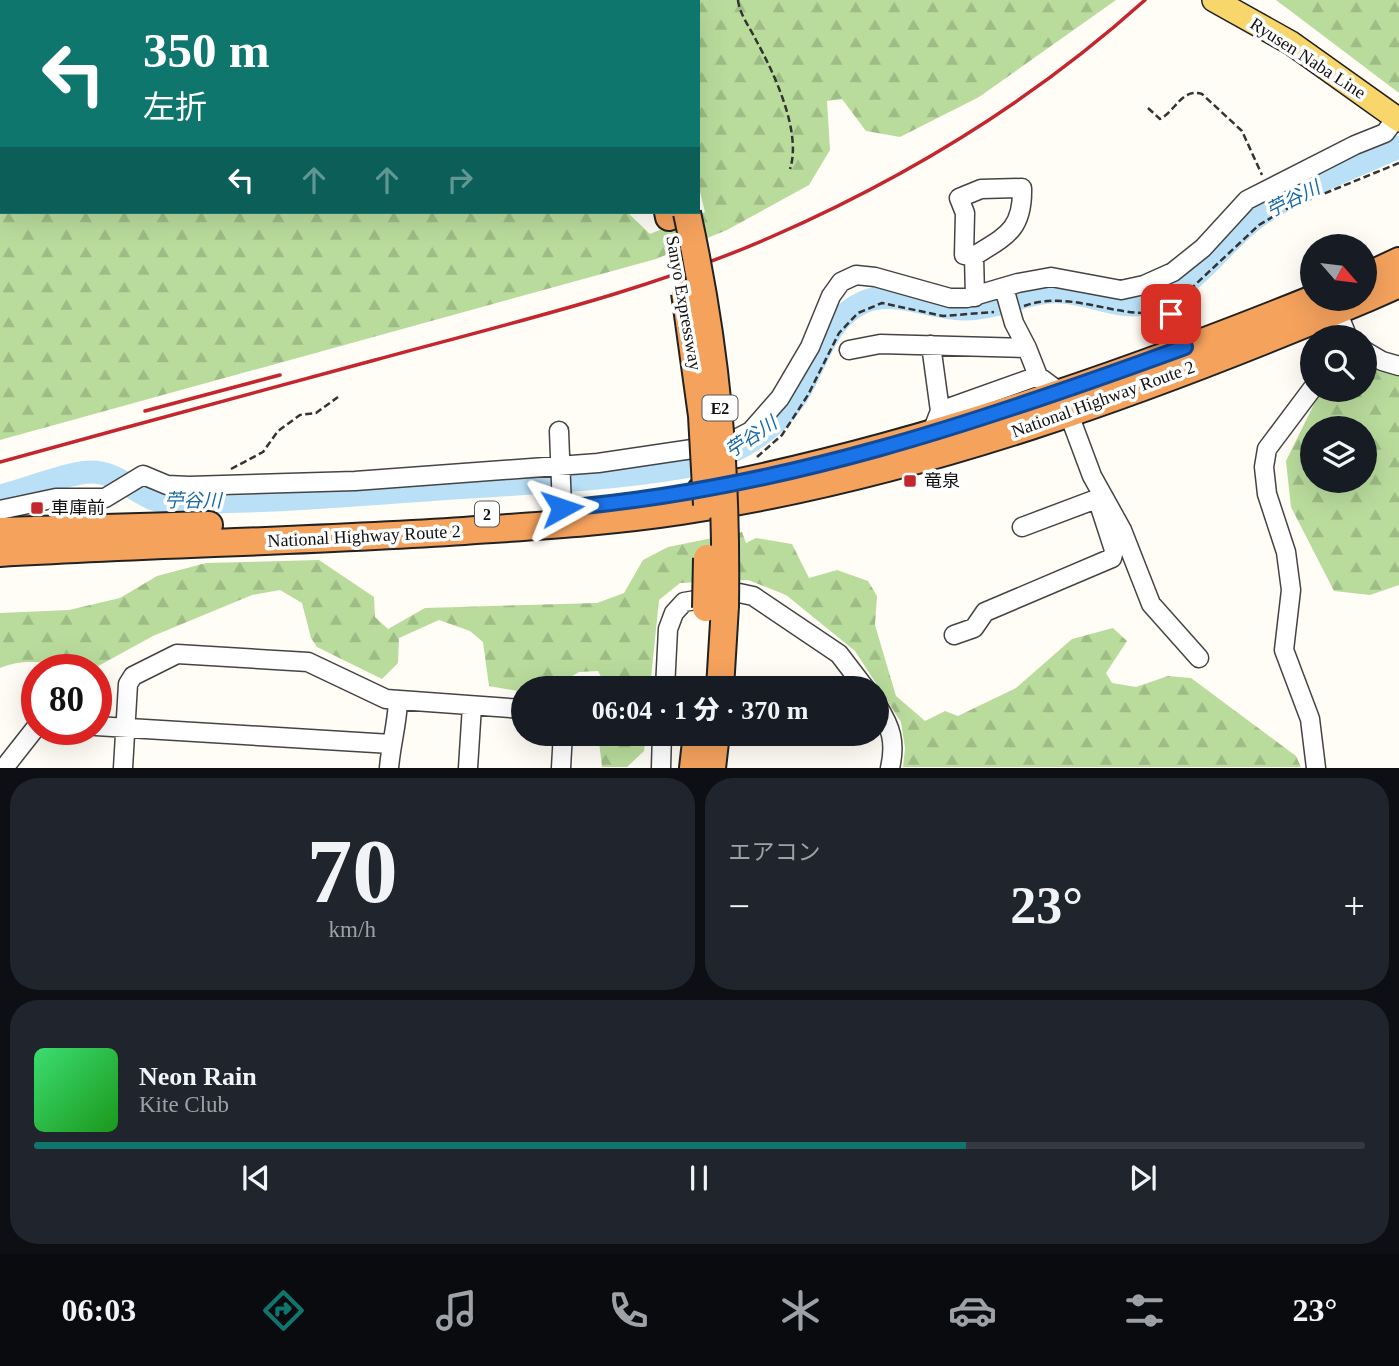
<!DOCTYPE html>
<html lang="ja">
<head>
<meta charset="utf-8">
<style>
  :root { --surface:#171b24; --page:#20242c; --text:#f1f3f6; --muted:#9ea1a6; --line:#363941; --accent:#0f766e }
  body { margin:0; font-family:"Times New Roman","Noto Sans JP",serif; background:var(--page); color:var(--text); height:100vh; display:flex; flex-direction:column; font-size:26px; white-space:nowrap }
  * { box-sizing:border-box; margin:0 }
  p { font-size:23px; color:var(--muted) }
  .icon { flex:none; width:38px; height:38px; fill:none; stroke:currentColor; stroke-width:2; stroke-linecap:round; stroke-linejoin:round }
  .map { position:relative; height:768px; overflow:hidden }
  .details { display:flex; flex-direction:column; gap:10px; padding:10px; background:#0d0f14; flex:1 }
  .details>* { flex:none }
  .guide { position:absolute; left:0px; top:0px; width:700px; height:214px; box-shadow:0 7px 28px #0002; background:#0f766e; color:#fff; overflow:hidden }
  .needle { width:46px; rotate:118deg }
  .buttons { position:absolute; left:1300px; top:234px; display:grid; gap:14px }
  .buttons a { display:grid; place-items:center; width:77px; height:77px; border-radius:50%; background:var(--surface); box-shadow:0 7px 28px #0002; font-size:35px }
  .speed { position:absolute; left:21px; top:654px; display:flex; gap:14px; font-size:35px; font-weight:700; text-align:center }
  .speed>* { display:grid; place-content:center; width:91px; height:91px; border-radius:50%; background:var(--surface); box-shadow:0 7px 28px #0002; line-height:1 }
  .speed .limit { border:10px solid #d22; background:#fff; color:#111 }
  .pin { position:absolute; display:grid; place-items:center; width:60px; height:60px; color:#fff; margin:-30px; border-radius:14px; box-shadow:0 4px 10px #0006 }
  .me { position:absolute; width:77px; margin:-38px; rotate:85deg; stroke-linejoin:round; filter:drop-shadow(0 0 5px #0008) }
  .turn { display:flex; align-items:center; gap:24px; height:147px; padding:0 28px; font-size:32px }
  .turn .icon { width:91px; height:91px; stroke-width:2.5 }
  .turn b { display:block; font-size:49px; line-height:60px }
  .lanes { display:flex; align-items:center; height:66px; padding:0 28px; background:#0003; justify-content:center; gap:35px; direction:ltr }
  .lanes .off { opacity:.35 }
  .big { font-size:52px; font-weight:800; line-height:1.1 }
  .details .widget { flex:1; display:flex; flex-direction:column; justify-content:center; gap:10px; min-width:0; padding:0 24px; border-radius:28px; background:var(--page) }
  .details .dial { align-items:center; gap:0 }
  .dial b { font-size:91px; line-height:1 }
  .song { display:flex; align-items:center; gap:21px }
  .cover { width:84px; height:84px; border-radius:10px; background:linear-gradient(135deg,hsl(140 70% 55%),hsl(120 70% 35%)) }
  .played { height:7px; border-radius:4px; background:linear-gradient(90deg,var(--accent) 70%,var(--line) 70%) }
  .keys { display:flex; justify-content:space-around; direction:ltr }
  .heat { display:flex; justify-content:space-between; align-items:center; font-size:38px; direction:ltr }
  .details .tiles { flex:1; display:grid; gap:10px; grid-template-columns:1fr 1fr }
  .widget:last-child { grid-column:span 2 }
  .trip { position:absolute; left:511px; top:676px; width:378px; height:70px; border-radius:35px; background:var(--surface); box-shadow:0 7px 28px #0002; font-weight:800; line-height:70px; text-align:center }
  .dock { display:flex; height:112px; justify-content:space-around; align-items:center; background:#090b0e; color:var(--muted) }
  .dock .icon { width:49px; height:49px }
  .dock .selected { color:var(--accent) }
  .dock b { font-size:32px; color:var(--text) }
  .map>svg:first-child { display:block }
  .forest { fill:url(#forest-firs); fill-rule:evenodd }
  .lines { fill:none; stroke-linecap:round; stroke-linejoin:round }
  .river { stroke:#b9e0f7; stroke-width:23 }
  .minor-casing { stroke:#444; stroke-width:21 }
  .major-casing { stroke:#222; stroke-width:26 }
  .highway-casing { stroke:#222; stroke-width:30 }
  .path { stroke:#333; stroke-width:2.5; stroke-dasharray:7 3.5; stroke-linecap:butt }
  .minor { stroke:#fff; stroke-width:18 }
  .major { stroke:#f9d66b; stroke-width:23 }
  .highway { stroke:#f5a25d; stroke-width:26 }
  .rail { stroke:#c4262e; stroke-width:3.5 }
  .highway-bridge-casing { stroke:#222; stroke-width:30; stroke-linecap:butt }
  .highway-bridge { stroke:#f5a25d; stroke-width:26 }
  .route-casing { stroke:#114b97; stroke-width:18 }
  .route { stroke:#1a73e8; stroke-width:12 }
  .poi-dot { fill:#c4262e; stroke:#fff; stroke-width:2.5 }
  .labels { text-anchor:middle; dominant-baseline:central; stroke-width:7; stroke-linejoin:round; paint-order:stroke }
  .shield { fill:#fff; stroke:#585858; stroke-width:2 }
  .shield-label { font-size:16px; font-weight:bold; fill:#111 }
  .street-label { font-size:18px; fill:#111; stroke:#fff }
  .poi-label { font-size:18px; fill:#111; stroke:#fff; text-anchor:start }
  .water-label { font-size:19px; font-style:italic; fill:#1768a6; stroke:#fff }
</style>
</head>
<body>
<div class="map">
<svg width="1399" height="768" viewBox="0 0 1399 768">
  <defs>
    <pattern id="forest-firs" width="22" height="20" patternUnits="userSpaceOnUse" patternTransform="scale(1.75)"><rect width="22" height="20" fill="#b9dc9c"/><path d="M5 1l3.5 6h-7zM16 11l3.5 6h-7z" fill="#9ebc85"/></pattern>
  </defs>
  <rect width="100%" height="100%" fill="#fffdf5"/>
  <path class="forest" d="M0,0h544l-542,2v210h625l23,22 55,-22 -7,-28v-182l-52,-2h470l-137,97 -79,40 -34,-6 -24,-32 -15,2 3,49 -21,35 -82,45 -71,29 -656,181z
    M1276,0h123v93z
    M1383,365l16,5v215l-29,10 -36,-4 -43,-84 -5,-46 34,-69 45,-2v-24zM1312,429h53v52h-53z
    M742,532l4,11 10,-5 36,6 17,34 28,-8 31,11 9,15 -2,29 21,71 29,25 20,-10 13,5 58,-28 56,-49 41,-11 14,13 -21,32 6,10 24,4 32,-11 23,2 105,78 5,11h-398l2,-19 -4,-26 -46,-71 -69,-56 -38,-15 -68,3 -21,17 -9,88h-43l-9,-17 -19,1 -27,16h-29v4l-34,-6 -6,-44 -13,-11 -31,-11 -40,18 -1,25 -16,16 -65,-32 -6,-9 -9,-35 -22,-13 -28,5 -99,41 -62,34c-33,-3 -59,-15 -91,-2v-55l69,-3 51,-12 37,-22 49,-13 113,-3 55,37 1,20 13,12 37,-21 172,-5 27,-10 19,-33 25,-13z
    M598,733h48l-2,18 -17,16h-25z"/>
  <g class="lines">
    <path class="river" d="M0,496c25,-6 66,-23 90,-24 24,-1 42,18 63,27 11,4 27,3 38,3 88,0 176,-8 263,-14 77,-5 155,-8 231,-21 42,-8 85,-31 109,-67 23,-33 30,-81 70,-98 31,-13 67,7 99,7 34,1 65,-19 98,-17 31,1 59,20 91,10 44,-14 71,-62 108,-87 41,-28 93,-48 139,-68"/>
    <g class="minor-casing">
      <path id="minor" d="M588,0l1,2
        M974,256l-10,-1 1,-42 -6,-15 22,-9 41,-1c1,42 -16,48 -48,68l1,41
        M1159,279l26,68
        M1004,288l10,35 13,25
        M1337,311l11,27
        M931,345l9,66
        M849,350l31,-6 147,4 11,28
        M1365,351l17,10 17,5
        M1312,389l-45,60 -3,18 3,27 19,58 5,38 -7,60 26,69 6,49
        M559,431l3,77
        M931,434l9,-23 98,-35 23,17 31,83 30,54 29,74 48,54
        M0,510l56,-12h49l38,-23 24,10 22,1 166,-5 243,-18 128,-19 25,-13 29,-33 30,-51 21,-51 10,-14 15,-7 19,2 75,21h17l51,-15 33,-6 70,13 23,-5 29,-13 30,-24 44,-48 108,-55 30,-12 11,-15
        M1022,527l77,-29
        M954,635l20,-7 11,-16 127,-54 2,-8 -14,-43
        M665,688l3,-59 6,-16 10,-11 55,-9 14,3 86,58 26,34
        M877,705c14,22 19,37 13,63
        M96,726l295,18
        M4,768l33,-42
        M123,768l5,-84 5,-8 44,-22 131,8 78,37 137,10
        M389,768c2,-24 8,-43 9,-67
        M468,768l4,-62
        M561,768l2,-35
        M661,768l1,-35"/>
    </g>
    <g class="major-casing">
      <path id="major" d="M1214,0l77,43 108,77"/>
    </g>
    <g class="highway-casing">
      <path id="highway" d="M619,0l1,2
        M668,212l1,5
        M1365,277l34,-16
        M1365,299l34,-15
        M701,490c210,-41 413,-111 612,-191
        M0,531l209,-6
        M0,553c155,-9 309,-12 464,-22 72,-5 145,-9 217,-20 237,-36 464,-119 684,-212
        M720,688l5,-82
        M693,768l4,-35
        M712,768l4,-35"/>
    </g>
    <path class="path" d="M738,0c1,13 12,28 18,40 18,33 46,92 34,129
      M1148,108l12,11c16,-8 21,-31 42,-25l40,37 20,44
      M1182,297l77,-72 25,-15 115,-47
      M1024,306c44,-16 87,10 131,7
      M757,457l25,-22 26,-40 31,-62 19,-20 24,-10 61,13 51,-4
      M231,469l32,-17 15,-21 22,-16 16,-2 22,-16"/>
    <use href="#minor" class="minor"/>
    <use href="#major" class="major"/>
    <use href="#highway" class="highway"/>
    <path class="rail" d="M145,411l135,-36
      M0,462c125,-34 250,-69 375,-102 131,-36 271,-68 396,-123 135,-59 264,-138 374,-237"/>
    <g class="highway-bridge-casing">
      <path id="highway-bridge" d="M687,213c30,137 40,254 38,393
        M685,293l17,123 5,89
        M706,608l1,-50"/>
    </g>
    <use href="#highway-bridge" class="highway-bridge"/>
  </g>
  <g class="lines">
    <g class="route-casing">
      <path id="route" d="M562,508c217,-18 421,-87 623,-161l-14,-33"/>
    </g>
    <use href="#route" class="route"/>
  </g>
  <g class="poi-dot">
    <rect x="903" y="474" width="14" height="14" rx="3.5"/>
    <rect x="30" y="501" width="14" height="14" rx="3.5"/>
  </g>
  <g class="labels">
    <g class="shield">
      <rect x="702.5" y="395.5" width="35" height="25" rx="5"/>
      <rect x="475" y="501.5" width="24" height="25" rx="5"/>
    </g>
    <g class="shield-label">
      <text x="720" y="408">E2</text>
      <text x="487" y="514">2</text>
    </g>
    <g class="street-label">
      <text transform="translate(1308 58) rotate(33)">Ryusen Naba Line</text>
      <text transform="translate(684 303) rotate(80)">Sanyo Expressway</text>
      <text transform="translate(1103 399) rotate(-20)">National Highway Route 2</text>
      <text transform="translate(364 536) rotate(-3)">National Highway Route 2</text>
    </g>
    <g class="poi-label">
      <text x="924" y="481">竜泉</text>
      <text x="51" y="508">車庫前</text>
    </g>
    <g class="water-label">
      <text transform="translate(1293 199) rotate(-27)">苧谷川</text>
      <text transform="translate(751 437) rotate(-34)">苧谷川</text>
      <text x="193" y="500">苧谷川</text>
    </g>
  </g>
</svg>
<div class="buttons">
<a><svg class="needle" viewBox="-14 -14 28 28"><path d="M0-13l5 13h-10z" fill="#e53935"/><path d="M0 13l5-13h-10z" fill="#9ea1a6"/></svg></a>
<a><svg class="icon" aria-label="search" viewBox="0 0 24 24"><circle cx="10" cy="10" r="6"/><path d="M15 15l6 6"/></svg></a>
<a><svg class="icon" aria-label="layers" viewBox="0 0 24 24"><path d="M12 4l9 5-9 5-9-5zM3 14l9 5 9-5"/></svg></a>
</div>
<div class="speed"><div class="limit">80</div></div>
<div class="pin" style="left:1171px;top:314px;background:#d93025"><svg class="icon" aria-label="arrive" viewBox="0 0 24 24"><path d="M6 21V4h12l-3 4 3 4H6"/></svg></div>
<svg class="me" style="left:562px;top:508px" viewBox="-20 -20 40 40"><path d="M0-17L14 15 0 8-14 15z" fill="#1a73e8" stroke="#fff" stroke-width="4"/></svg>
<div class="trip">06:04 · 1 分 · 370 m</div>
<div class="guide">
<div class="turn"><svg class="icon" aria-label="left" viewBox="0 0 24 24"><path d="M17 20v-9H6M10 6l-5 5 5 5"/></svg><div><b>350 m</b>左折</div></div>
<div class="lanes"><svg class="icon" aria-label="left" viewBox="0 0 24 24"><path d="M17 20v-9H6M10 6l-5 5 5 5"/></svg><svg class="icon off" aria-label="ahead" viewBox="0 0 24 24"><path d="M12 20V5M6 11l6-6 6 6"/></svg><svg class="icon off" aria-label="ahead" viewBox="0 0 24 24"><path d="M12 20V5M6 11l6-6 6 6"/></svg><svg class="icon off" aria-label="right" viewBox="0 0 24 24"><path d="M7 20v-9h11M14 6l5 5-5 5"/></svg></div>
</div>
</div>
<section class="details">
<div class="tiles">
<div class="widget dial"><b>70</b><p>km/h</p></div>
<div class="widget"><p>エアコン</p>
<div class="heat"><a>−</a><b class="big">23°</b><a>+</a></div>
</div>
<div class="widget">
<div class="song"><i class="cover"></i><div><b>Neon Rain</b><p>Kite Club</p></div></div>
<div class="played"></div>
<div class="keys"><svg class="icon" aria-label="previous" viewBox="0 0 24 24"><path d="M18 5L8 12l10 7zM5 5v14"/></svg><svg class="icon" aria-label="pause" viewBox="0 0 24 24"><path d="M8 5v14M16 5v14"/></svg><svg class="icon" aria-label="next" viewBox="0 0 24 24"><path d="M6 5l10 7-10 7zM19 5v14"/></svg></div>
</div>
</div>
</section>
<nav class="dock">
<b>06:03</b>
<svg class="icon selected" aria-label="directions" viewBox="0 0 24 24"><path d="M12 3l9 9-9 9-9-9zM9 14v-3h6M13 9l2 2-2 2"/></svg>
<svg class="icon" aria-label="music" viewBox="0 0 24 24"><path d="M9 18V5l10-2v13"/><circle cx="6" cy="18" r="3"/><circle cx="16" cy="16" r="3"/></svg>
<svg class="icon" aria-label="phone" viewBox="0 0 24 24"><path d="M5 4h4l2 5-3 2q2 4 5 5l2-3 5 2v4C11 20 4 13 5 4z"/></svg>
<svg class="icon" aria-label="climate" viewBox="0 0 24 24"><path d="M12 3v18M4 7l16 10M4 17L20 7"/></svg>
<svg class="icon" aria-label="car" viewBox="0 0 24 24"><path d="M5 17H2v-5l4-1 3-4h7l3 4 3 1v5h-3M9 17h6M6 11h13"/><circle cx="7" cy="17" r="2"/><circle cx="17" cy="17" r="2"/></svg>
<svg class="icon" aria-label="filters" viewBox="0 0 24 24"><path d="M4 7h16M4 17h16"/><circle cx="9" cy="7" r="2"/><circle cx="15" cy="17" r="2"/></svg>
<b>23°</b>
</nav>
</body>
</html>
